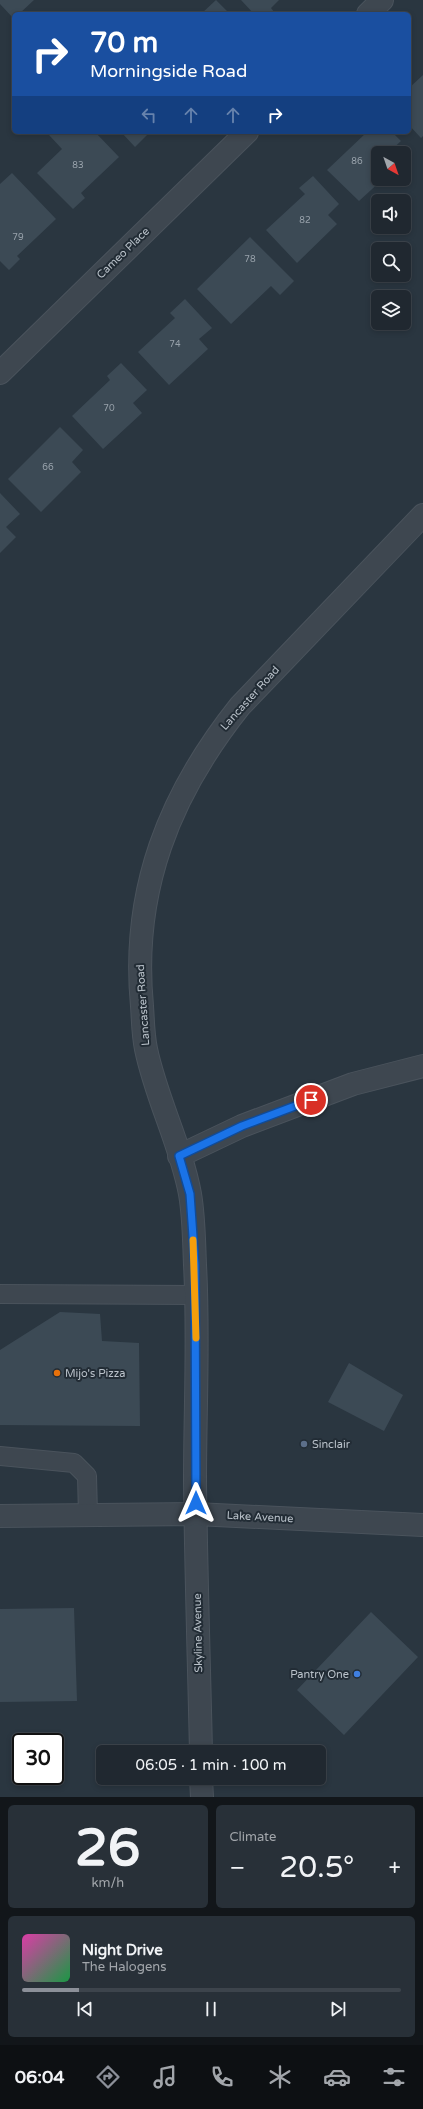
<!DOCTYPE html>
<html lang="en">
<head>
<meta charset="utf-8">
<style>
  :root { --surface:#202830; --page:#283038; --text:#f1f3f6; --muted:#a2a6ab; --line:#3d444c; --accent:#8c9099 }
  body { margin:0; font-family:"Varela Round",sans-serif; background:var(--page); color:var(--text); height:100vh; display:flex; flex-direction:column; font-size:15px; white-space:nowrap }
  * { box-sizing:border-box; margin:0 }
  p { font-size:13px; color:var(--muted) }
  .icon { flex:none; width:22px; height:22px; fill:none; stroke:currentColor; stroke-width:2; stroke-linecap:round; stroke-linejoin:round }
  .map { position:relative; height:1797px; overflow:hidden }
  .details { display:flex; flex-direction:column; gap:8px; padding:8px; background:#12161a; flex:1 }
  .details>* { flex:none }
  .banner { position:absolute; left:12px; top:12px; width:399px; height:122px; border-radius:6px; box-shadow:0 2px 6px #0003,0 0 0 1px var(--line); background:#1a4fa0; color:#fff; overflow:hidden }
  .needle { width:26px; rotate:140deg }
  .buttons { position:absolute; left:371px; top:146px; display:grid; gap:8px }
  .buttons a { display:grid; place-items:center; width:40px; height:40px; border-radius:6px; background:var(--surface); box-shadow:0 2px 6px #0003,0 0 0 1px var(--line); font-size:20px }
  .speed { position:absolute; left:12px; top:1733px; display:flex; gap:8px; font-size:20px; font-weight:700; text-align:center }
  .speed>* { display:grid; place-content:center; width:52px; height:52px; border-radius:50%; background:var(--surface); box-shadow:0 2px 6px #0003,0 0 0 1px var(--line); line-height:1 }
  .speed .limit { border:2px solid #111; border-radius:6px; background:#fff; color:#111 }
  .pin { position:absolute; display:grid; place-items:center; width:34px; height:34px; color:#fff; margin:-17px; border:2px solid #fff; border-radius:50%; box-shadow:0 1px 4px #0007 }
  .me { position:absolute; width:44px; margin:-22px; rotate:0deg; stroke-linejoin:round; filter:drop-shadow(0 0 3px #0008) }
  .turn { display:flex; align-items:center; gap:14px; height:84px; padding:0 12px; font-size:18px }
  .turn .icon { width:52px; height:52px; stroke-width:2.5 }
  .turn b { display:block; font-size:28px; line-height:34px }
  .lanes { display:flex; align-items:center; height:38px; padding:0 12px; background:#0003; justify-content:center; gap:20px; direction:ltr }
  .lanes .off { opacity:.35 }
  .big { font-size:30px; font-weight:600; line-height:1.1 }
  .details .card { flex:1; display:flex; flex-direction:column; justify-content:center; gap:6px; min-width:0; padding:0 14px; border-radius:6px; background:var(--page) }
  .details .dial { align-items:center; gap:0 }
  .dial b { font-size:52px; line-height:1 }
  .song { display:flex; align-items:center; gap:12px }
  .cover { width:48px; height:48px; border-radius:6px; background:linear-gradient(135deg,hsl(320 70% 55%),hsl(140 70% 35%)) }
  .played { height:4px; border-radius:2px; background:linear-gradient(90deg,var(--accent) 15%,var(--line) 15%) }
  .keys { display:flex; justify-content:space-around; direction:ltr }
  .heat { display:flex; justify-content:space-between; align-items:center; font-size:22px; direction:ltr }
  .details .tiles { flex:1; display:grid; gap:8px; grid-template-columns:1fr 1fr }
  .card:last-child { grid-column:span 2 }
  .trip { position:absolute; left:96px; top:1745px; width:230px; height:40px; border-radius:6px; background:var(--surface); box-shadow:0 2px 6px #0003,0 0 0 1px var(--line); font-weight:600; line-height:40px; text-align:center }
  .dock { display:flex; height:64px; justify-content:space-around; align-items:center; background:#0d1013; color:var(--muted) }
  .dock .icon { width:28px; height:28px }
  .dock .current { color:var(--accent) }
  .dock b { font-size:18px; color:var(--text) }
  .map>svg:first-child { display:block }
  .building { fill:#3c4a55 }
  .lines { fill:none; stroke-linecap:round; stroke-linejoin:round }
  .service-casing { stroke:#4a535c; stroke-width:20 }
  .minor-casing { stroke:#4a535c; stroke-width:24 }
  .tertiary-casing { stroke:#4a535c; stroke-width:24 }
  .service { stroke:#3e4750; stroke-width:18 }
  .minor { stroke:#3e4750; stroke-width:22 }
  .tertiary { stroke:#3e4750; stroke-width:22 }
  .route-casing { stroke:#114b97; stroke-width:10 }
  .route { stroke:#1a73e8; stroke-width:7 }
  .slow { stroke:#f59e0b; stroke-width:7 }
  .food-dot { fill:#e8710a; stroke:#222c35; stroke-width:1.5 }
  .service-dot { fill:#5c6f8a; stroke:#222c35; stroke-width:1.5 }
  .shop-dot { fill:#3f7fe0; stroke:#222c35; stroke-width:1.5 }
  .labels { text-anchor:middle; dominant-baseline:central; stroke-width:4; stroke-linejoin:round; paint-order:stroke }
  .number-label { font-size:9px; fill:#98a2ab }
  .street-label { font-size:11px; fill:#bac2ca; stroke:#222c35 }
  .poi-label { font-size:11px; fill:#bac2ca; stroke:#222c35; text-anchor:start }
</style>
</head>
<body>
<div class="map">
<svg width="423" height="1797" viewBox="0 0 423 1797">
  <rect width="100%" height="100%" fill="#2a3640"/>
  <path class="building" d="M0,0h34l-15,14h-5v5l-14,-15z
    M216,0l14,14h-29z
    M241,0h38l-8,8 3,4 -3,2h-17z
    M423,75v61l-2,2 -12,-13v-37z
    M52,132h43l24,25 -38,36 4,5 -12,11 -36,-36 25,-24 -13,-14z
    M121,132h23l3,3 -12,12z
    M365,132h27l9,9 -13,12h-10v26h5l-24,22 -32,-31 39,-37z
    M12,173l44,46 -39,37 3,3 -11,11 -9,-9v-77z
    M313,176l26,28 -11,11 9,9 -40,39 -31,-33 39,-36 -6,-6z
    M250,237l44,44 -14,14 -9,-9 -40,38 -34,-35z
    M185,299l27,29 -13,11 9,10 -39,36 -31,-33 37,-34 -5,-5z
    M121,363l26,27 -14,13 9,10 -39,36 -31,-33 38,-36 -3,-4z
    M60,427l23,23 -11,12 9,10 -40,40 -33,-33z
    M0,493l20,21 -14,13 10,10 -16,16z
    M60,1312l40,2 2,27 37,2 1,83 -140,-1v-75z
    M349,1363l54,32 -19,36 -56,-29z
    M74,1608l3,93 -77,1v-93z
    M371,1612l47,45 -74,78 -47,-45z"/>
  <g class="lines">
    <g class="service-casing">
      <path id="service" d="M0,1294l196,1
        M0,1456l74,7 13,13 1,39"/>
    </g>
    <g class="minor-casing">
      <path id="minor" d="M368,14l14,-14
        M0,373l247,-241
        M179,1156l63,-30 111,-42 70,-18
        M201,1752c-2,-90 -5,-181 -6,-271 0,-72 4,-145 0,-216 -1,-23 -1,-48 -5,-71 -9,-49 -34,-96 -44,-145 -3,-14 -3,-29 -4,-43 -11,-115 27,-211 98,-300l183,-191
        M201,1778l1,19"/>
    </g>
    <g class="tertiary-casing">
      <path id="tertiary" d="M0,1516l196,-2 227,11"/>
    </g>
    <use href="#service" class="service"/>
    <use href="#minor" class="minor"/>
    <use href="#tertiary" class="tertiary"/>
  </g>
  <g class="lines">
    <g class="route-casing">
      <path id="route" d="M196,1503l-1,-238 -5,-71 -11,-38 63,-30 69,-26"/>
    </g>
    <use href="#route" class="route"/>
    <path class="slow" d="M193,1240l3,98"/>
  </g>
  <circle class="food-dot" cx="57" cy="1373" r="4"/>
  <circle class="service-dot" cx="304" cy="1444" r="4"/>
  <circle class="shop-dot" cx="357" cy="1674" r="4"/>
  <g class="labels">
    <g class="number-label">
      <text x="357" y="161">86</text>
      <text x="78" y="165">83</text>
      <text x="305" y="220">82</text>
      <text x="18" y="237">79</text>
      <text x="250" y="259">78</text>
      <text x="175" y="344">74</text>
      <text x="109" y="408">70</text>
      <text x="48" y="467">66</text>
    </g>
    <g class="street-label">
      <text transform="translate(123 253) rotate(-44)">Cameo Place</text>
      <text transform="translate(250 698) rotate(-48)">Lancaster Road</text>
      <text transform="translate(143 1005) rotate(-94)">Lancaster Road</text>
      <text transform="translate(260 1517) rotate(3)">Lake Avenue</text>
      <text transform="translate(198 1633) rotate(-91)">Skyline Avenue</text>
    </g>
    <g class="poi-label">
      <text x="65" y="1373">Mijo's Pizza</text>
      <text x="312" y="1444">Sinclair</text>
      <text x="349" y="1674" text-anchor="end">Pantry One</text>
    </g>
  </g>
</svg>
<div class="buttons">
<a><svg class="needle" viewBox="-14 -14 28 28"><path d="M0-13l5 13h-10z" fill="#e53935"/><path d="M0 13l5-13h-10z" fill="#a2a6ab"/></svg></a>
<a><svg class="icon" aria-label="sound" viewBox="0 0 24 24"><path d="M4 9h4l5-4v14l-5-4H4zM17 9q2 3 0 6"/></svg></a>
<a><svg class="icon" aria-label="search" viewBox="0 0 24 24"><circle cx="10" cy="10" r="6"/><path d="M15 15l6 6"/></svg></a>
<a><svg class="icon" aria-label="layers" viewBox="0 0 24 24"><path d="M12 4l9 5-9 5-9-5zM3 14l9 5 9-5"/></svg></a>
</div>
<div class="speed"><div class="limit">30</div></div>
<div class="pin" style="left:311px;top:1100px;background:#d93025"><svg class="icon" aria-label="arrive" viewBox="0 0 24 24"><path d="M6 21V4h12l-3 4 3 4H6"/></svg></div>
<svg class="me" style="left:196px;top:1503px" viewBox="-20 -20 40 40"><path d="M0-17L14 15 0 8-14 15z" fill="#1a73e8" stroke="#fff" stroke-width="4"/></svg>
<div class="trip">06:05 · 1 min · 100 m</div>
<div class="banner">
<div class="turn"><svg class="icon" aria-label="right" viewBox="0 0 24 24"><path d="M7 20v-9h11M14 6l5 5-5 5"/></svg><div><b>70 m</b>Morningside Road</div></div>
<div class="lanes"><svg class="icon off" aria-label="left" viewBox="0 0 24 24"><path d="M17 20v-9H6M10 6l-5 5 5 5"/></svg><svg class="icon off" aria-label="ahead" viewBox="0 0 24 24"><path d="M12 20V5M6 11l6-6 6 6"/></svg><svg class="icon off" aria-label="ahead" viewBox="0 0 24 24"><path d="M12 20V5M6 11l6-6 6 6"/></svg><svg class="icon" aria-label="right" viewBox="0 0 24 24"><path d="M7 20v-9h11M14 6l5 5-5 5"/></svg></div>
</div>
</div>
<section class="details">
<div class="tiles">
<div class="card dial"><b>26</b><p>km/h</p></div>
<div class="card"><p>Climate</p>
<div class="heat"><a>−</a><b class="big">20.5°</b><a>+</a></div>
</div>
<div class="card">
<div class="song"><i class="cover"></i><div><b>Night Drive</b><p>The Halogens</p></div></div>
<div class="played"></div>
<div class="keys"><svg class="icon" aria-label="previous" viewBox="0 0 24 24"><path d="M18 5L8 12l10 7zM5 5v14"/></svg><svg class="icon" aria-label="pause" viewBox="0 0 24 24"><path d="M8 5v14M16 5v14"/></svg><svg class="icon" aria-label="next" viewBox="0 0 24 24"><path d="M6 5l10 7-10 7zM19 5v14"/></svg></div>
</div>
</div>
</section>
<nav class="dock">
<b>06:04</b>
<svg class="icon current" aria-label="directions" viewBox="0 0 24 24"><path d="M12 3l9 9-9 9-9-9zM9 14v-3h6M13 9l2 2-2 2"/></svg>
<svg class="icon" aria-label="music" viewBox="0 0 24 24"><path d="M9 18V5l10-2v13"/><circle cx="6" cy="18" r="3"/><circle cx="16" cy="16" r="3"/></svg>
<svg class="icon" aria-label="phone" viewBox="0 0 24 24"><path d="M5 4h4l2 5-3 2q2 4 5 5l2-3 5 2v4C11 20 4 13 5 4z"/></svg>
<svg class="icon" aria-label="climate" viewBox="0 0 24 24"><path d="M12 3v18M4 7l16 10M4 17L20 7"/></svg>
<svg class="icon" aria-label="car" viewBox="0 0 24 24"><path d="M5 17H2v-5l4-1 3-4h7l3 4 3 1v5h-3M9 17h6M6 11h13"/><circle cx="7" cy="17" r="2"/><circle cx="17" cy="17" r="2"/></svg>
<svg class="icon" aria-label="filters" viewBox="0 0 24 24"><path d="M4 7h16M4 17h16"/><circle cx="9" cy="7" r="2"/><circle cx="15" cy="17" r="2"/></svg>
</nav>
</body>
</html>
